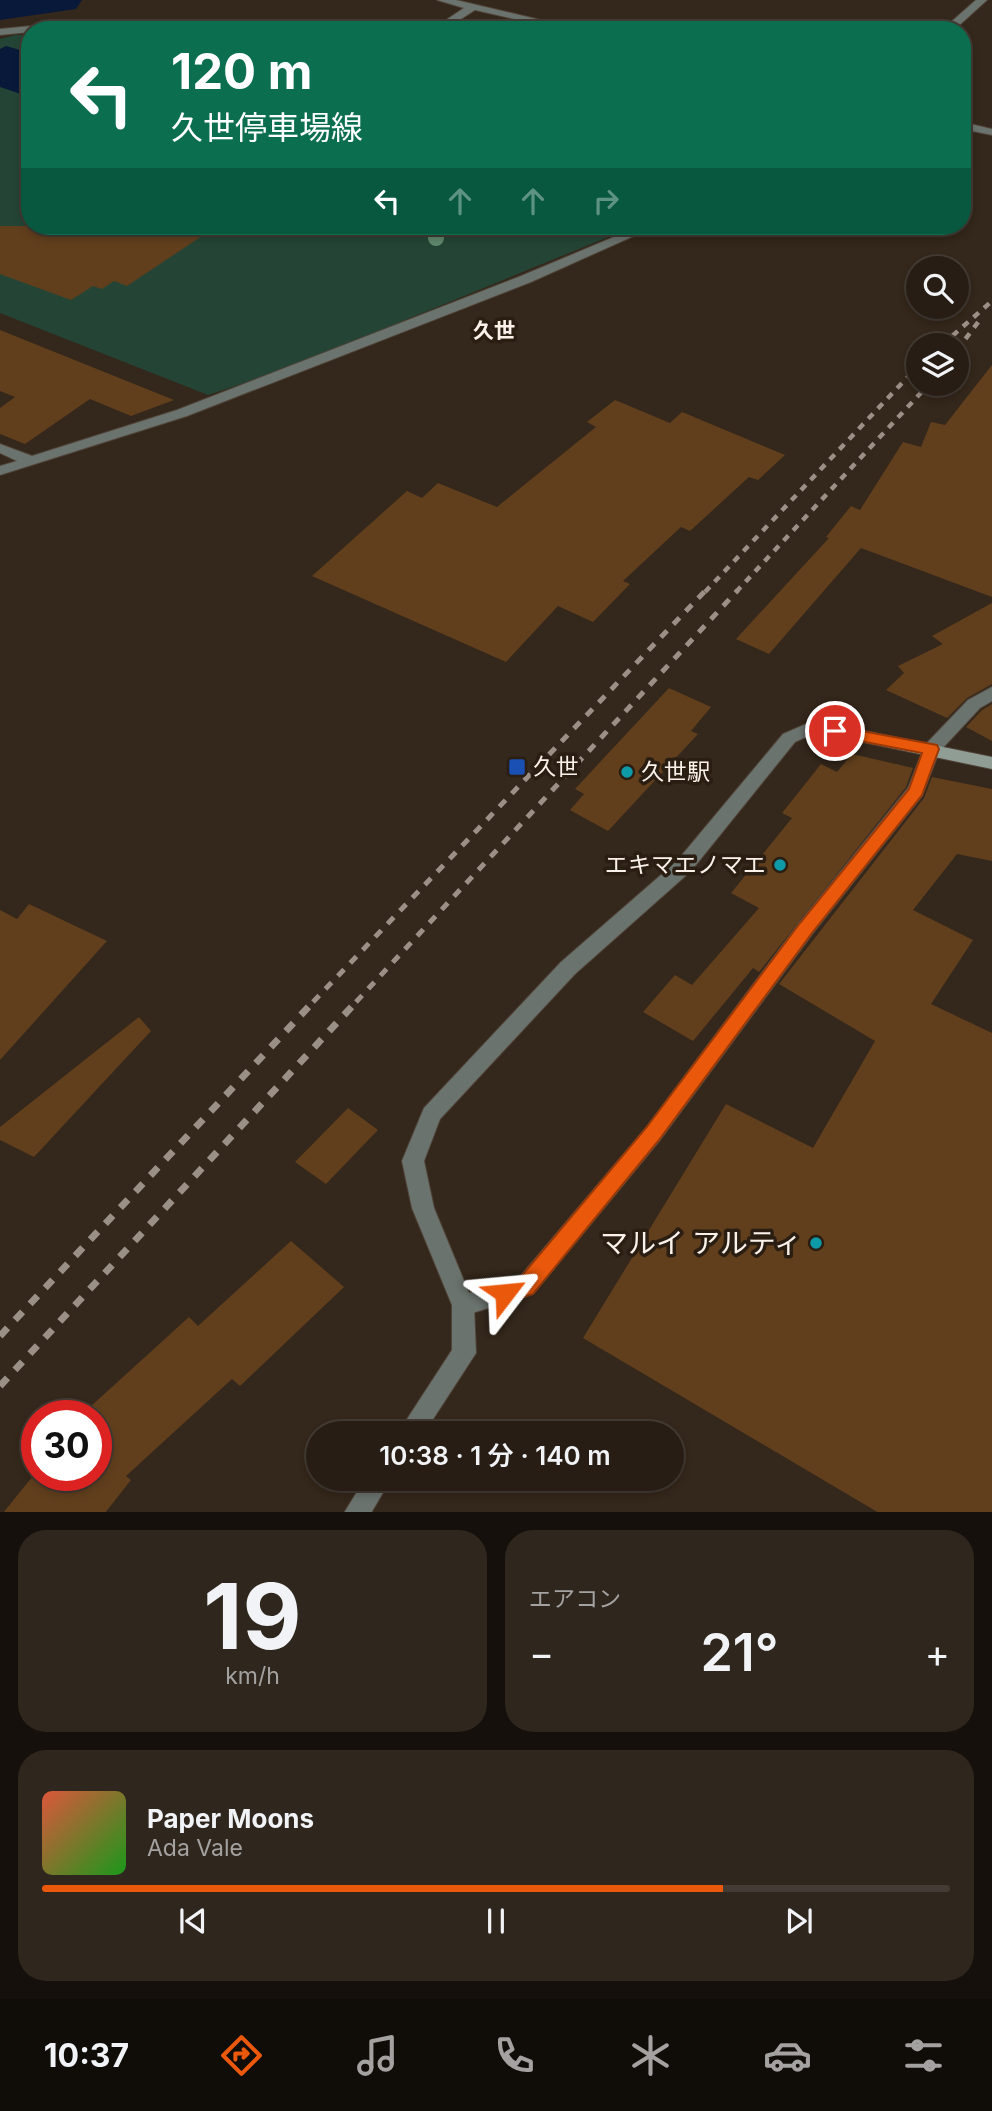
<!DOCTYPE html>
<html lang="ja">
<head>
<meta charset="utf-8">
<style>
  :root { --surface:#271d14; --page:#2f261d; --text:#f1f3f6; --muted:#a4a2a0; --line:#433b34; --accent:#ea580c }
  body { margin:0; font-family:Inter,"Noto Sans JP",sans-serif; background:var(--page); color:var(--text); height:100vh; display:flex; flex-direction:column; font-size:26px; white-space:nowrap }
  * { box-sizing:border-box; margin:0 }
  p { font-size:23px; color:var(--muted) }
  .icon { flex:none; width:38px; height:38px; fill:none; stroke:currentColor; stroke-width:2; stroke-linecap:round; stroke-linejoin:round }
  .map { position:relative; height:1512px; overflow:hidden }
  .details { display:flex; flex-direction:column; gap:18px; padding:18px; background:#15100b; flex:1 }
  .details>* { flex:none }
  .hud { position:absolute; left:21px; top:21px; width:950px; height:214px; border-radius:28px; box-shadow:0 4px 10px #0003,0 0 0 2px var(--line); background:#0b6e4f; color:#fff; overflow:hidden }
  .buttons { position:absolute; left:906px; top:256px; display:grid; gap:14px }
  .buttons a { display:grid; place-items:center; width:63px; height:63px; border-radius:50%; background:var(--surface); box-shadow:0 4px 10px #0003,0 0 0 2px var(--line); font-size:35px }
  .speed { position:absolute; left:21px; top:1400px; display:flex; gap:14px; font-size:35px; font-weight:700; text-align:center }
  .speed>* { display:grid; place-content:center; width:91px; height:91px; border-radius:50%; background:var(--surface); box-shadow:0 4px 10px #0003,0 0 0 2px var(--line); line-height:1 }
  .speed .limit { border:10px solid #d22; background:#fff; color:#111 }
  .pin { position:absolute; display:grid; place-items:center; width:60px; height:60px; color:#fff; margin:-30px; border:4px solid #fff; border-radius:50%; box-shadow:0 2px 7px #0007 }
  .me { position:absolute; width:77px; margin:-38px; rotate:61deg; stroke-linejoin:round; filter:drop-shadow(0 0 5px #0008) }
  .turn { display:flex; align-items:center; gap:24px; height:147px; padding:0 35px; font-size:32px }
  .turn .icon { width:91px; height:91px; stroke-width:2.5 }
  .turn b { display:block; font-size:49px; line-height:60px }
  .lanes { display:flex; align-items:center; height:66px; padding:0 35px; background:#0003; justify-content:center; gap:35px; direction:ltr }
  .lanes .off { opacity:.35 }
  .big { font-size:52px; font-weight:600; line-height:1.1 }
  .details .widget { flex:1; display:flex; flex-direction:column; justify-content:center; gap:10px; min-width:0; padding:0 24px; border-radius:28px; background:var(--page) }
  .details .dial { align-items:center; gap:0 }
  .dial b { font-size:91px; line-height:1 }
  .song { display:flex; align-items:center; gap:21px }
  .cover { width:84px; height:84px; border-radius:10px; background:linear-gradient(135deg,hsl(10 70% 55%),hsl(120 70% 35%)) }
  .played { height:7px; border-radius:4px; background:linear-gradient(90deg,var(--accent) 75%,var(--line) 75%) }
  .keys { display:flex; justify-content:space-around; direction:ltr }
  .heat { display:flex; justify-content:space-between; align-items:center; font-size:38px; direction:ltr }
  .details .tiles { flex:1; display:grid; gap:18px; grid-template-columns:1fr 1fr }
  .widget:last-child { grid-column:span 2 }
  .trip { position:absolute; left:306px; top:1421px; width:378px; height:70px; border-radius:35px; background:var(--surface); box-shadow:0 4px 10px #0003,0 0 0 2px var(--line); font-weight:600; line-height:70px; text-align:center }
  .tab-bar { display:flex; height:112px; justify-content:space-around; align-items:center; background:#100c08; color:var(--muted) }
  .tab-bar .icon { width:49px; height:49px }
  .tab-bar .current { color:var(--accent) }
  .tab-bar b { font-size:32px; color:var(--text) }
  .map>svg:first-child { display:block }
  .green { fill:#244536 }
  .water { fill:#08193a }
  .lines { fill:none; stroke-linecap:round; stroke-linejoin:round }
  .river { fill:#08193a; fill-rule:evenodd }
  .building { fill:#613f1d }
  .minor-casing { stroke:#504338; stroke-width:2 }
  .tertiary-casing { stroke:#504338; stroke-width:2 }
  .secondary-casing { stroke:#504338; stroke-width:2 }
  .minor { fill:#6b736e; fill-rule:evenodd }
  .tertiary { fill:#6b736e; fill-rule:evenodd }
  .secondary { fill:#8f9d95; fill-rule:evenodd }
  .rail-far2 { stroke:#9b9086; stroke-width:4.5; stroke-dasharray:7 7; stroke-linecap:butt }
  .rail-far1 { stroke:#9b9086; stroke-width:5; stroke-dasharray:9 9; stroke-linecap:butt }
  .rail { stroke:#9b9086; stroke-width:7; stroke-dasharray:11 11; stroke-linecap:butt }
  .tree { fill:#61886e }
  .route { fill:#ea580c; stroke:#983908; stroke-width:2 }
  .transit-dot { fill:#1a4fb4; stroke:#2a1d12; stroke-width:2.5 }
  .culture-dot { fill:#0f9aa8; stroke:#2a1d12; stroke-width:2.5 }
  .labels { text-anchor:middle; dominant-baseline:central; stroke-width:7; stroke-linejoin:round; paint-order:stroke }
  .far-quarter-label { font-size:21px; font-weight:bold; fill:#faf2ea; stroke:#2a1d12 }
  .poi-label { font-size:23px; fill:#faf2ea; stroke:#2a1d12; text-anchor:start }
  .near-poi-label { font-size:28px; fill:#faf2ea; stroke:#2a1d12; text-anchor:end }
</style>
</head>
<body>
<div class="map">
<svg width="992" height="1513" viewBox="0 0 992 1513">
  <rect width="100%" height="100%" fill="#34271b"/>
  <path class="green" d="M16,35h14v191h592l-4,7 -340,139 -70,23 -208,-82v-274z"/>
  <path class="water" d="M6,46l24,7v44l-30,-10v-38z"/>
  <g class="lines">
    <path class="river" d="M0,0h82l-6,9 -76,11z"/>
  </g>
  <path class="building" d="M0,226h217l-90,60 -13,-5 -12,8 -9,-3 -22,14 -71,-26z
    M0,330l174,70 -43,16 -41,-17 -65,45 -25,-10v-26l15,-11 -15,-6z
    M992,365v232l-131,-49 -92,106 -33,-15 93,-101 -3,-1 25,-31 9,4 43,-68 18,5 10,-25 14,3z
    M615,400l55,23 12,-11 103,43 -27,25 -9,-3 -59,54 -9,-4 -58,54 7,3 -37,38 -35,-16 -52,56 -194,-86 95,-85 15,7 16,-15 59,24 99,-80 -9,-5z
    M992,603v81l-25,14 -20,20 -61,-28 18,-17 -6,-7 45,-22 -11,-8z
    M669,688l42,19 -20,24 7,3 -90,97 -38,-21 14,-16 -9,-5z
    M992,704v37l-26,-14 16,-17z
    M852,754l61,14 -7,19 -147,185 -6,-4 -60,73 -50,-29 32,-37 17,10 67,-77 -28,-15 61,-75 -10,-5 39,-49 16,8z
    M932,777l60,12v72l-35,-7 -44,56 60,30 -42,64 61,29v480h-113l-296,-175 143,-234 87,44 62,-107 -96,-57 145,-186z
    M29,904l78,37 -107,119v-150l17,9z
    M139,1017l12,14 -117,126 -34,-17v-13z
    M348,1108l30,22 -52,54 -31,-22z
    M291,1241l53,46 -104,99 -8,-7 -106,97 5,4 -26,33h-102l34,-42v4h59v-59h-14l8,-9 99,-90 9,9z"/>
  <g class="lines">
    <g class="minor-casing">
      <path id="minor" d="M437,0h19l127,30h-20l-88,-20 -31,20h-13l33,-22z
        M976,0h11l-33,30h-12z
        M41,25l45,2 5,3h-61v2l-30,3v-6z
        M962,122l30,7v6l-30,-6z
        M640,226h16l-125,56 -344,134 -187,59v-9l17,-5 -17,-8v-9l32,12 145,-46 344,-134z
        M992,687v14l-12,7 -41,44 -17,44 -109,137 -153,207 -127,154 -70,22 -8,-3 -3,-8 3,-8 63,-18 128,-151 153,-205 109,-135 17,-43 43,-45z"/>
    </g>
    <g class="tertiary-casing">
      <path id="tertiary" d="M806,724l29,1 9,6 -9,6 -27,-1 -13,6 -104,129 -116,103 -135,145 -16,42 10,47 40,97 2,48 -52,80h-26l54,-83v-45l-40,-97 -10,-47 22,-53 137,-146 116,-101 106,-127z
        M365,1479h26l-20,34h-27z"/>
    </g>
    <g class="secondary-casing">
      <path id="secondary" d="M835,725l157,32v12l-163,-34 -3,-4 3,-4z"/>
    </g>
    <use href="#minor" class="minor"/>
    <use href="#tertiary" class="tertiary"/>
    <use href="#secondary" class="secondary"/>
    <path class="rail-far2" d="M942,345l50,-44
      M957,350l22,-29
      M705,592l214,-227
      M736,592l194,-209"/>
    <path class="rail-far1" d="M313,1002l393,-412
      M356,1002l382,-412"/>
    <path class="rail" d="M0,1336l315,-336
      M0,1386l358,-386"/>
  </g>
  <circle class="tree" cx="436" cy="238" r="8"/>
  <path class="route" d="M835,726l102,19 2,4 -17,46 -110,138 -153,207 -126,154 -28,9 -8,-3 -3,-7 3,-7 22,-7 127,-151 154,-205 109,-134 13,-36 -93,-18 -2,-4z"/>
  <rect class="transit-dot" x="508" y="758" width="18" height="18" rx="3.5"/>
  <g class="culture-dot">
    <circle cx="627" cy="772" r="7"/>
    <circle cx="780" cy="865" r="7"/>
    <circle cx="816" cy="1243" r="7"/>
  </g>
  <g class="labels">
    <g class="far-quarter-label">
      <text x="494" y="330">久世</text>
    </g>
    <g class="poi-label">
      <text x="533" y="767">久世</text>
      <text x="641" y="772">久世駅</text>
      <text x="766" y="865" text-anchor="end">エキマエノマエ</text>
    </g>
    <g class="near-poi-label">
      <text x="802" y="1243">マルイ アルティ</text>
    </g>
  </g>
</svg>
<div class="buttons">
<a><svg class="icon" aria-label="search" viewBox="0 0 24 24"><circle cx="10" cy="10" r="6"/><path d="M15 15l6 6"/></svg></a>
<a><svg class="icon" aria-label="layers" viewBox="0 0 24 24"><path d="M12 4l9 5-9 5-9-5zM3 14l9 5 9-5"/></svg></a>
</div>
<div class="speed"><div class="limit">30</div></div>
<div class="pin" style="left:835px;top:731px;background:#d93025"><svg class="icon" aria-label="arrive" viewBox="0 0 24 24"><path d="M6 21V4h12l-3 4 3 4H6"/></svg></div>
<svg class="me" style="left:505px;top:1293px" viewBox="-20 -20 40 40"><path d="M0-17L14 15 0 8-14 15z" fill="#ea580c" stroke="#fff" stroke-width="4"/></svg>
<div class="trip">10:38 · 1 分 · 140 m</div>
<div class="hud">
<div class="turn"><svg class="icon" aria-label="left" viewBox="0 0 24 24"><path d="M17 20v-9H6M10 6l-5 5 5 5"/></svg><div><b>120 m</b>久世停車場線</div></div>
<div class="lanes"><svg class="icon" aria-label="left" viewBox="0 0 24 24"><path d="M17 20v-9H6M10 6l-5 5 5 5"/></svg><svg class="icon off" aria-label="ahead" viewBox="0 0 24 24"><path d="M12 20V5M6 11l6-6 6 6"/></svg><svg class="icon off" aria-label="ahead" viewBox="0 0 24 24"><path d="M12 20V5M6 11l6-6 6 6"/></svg><svg class="icon off" aria-label="right" viewBox="0 0 24 24"><path d="M7 20v-9h11M14 6l5 5-5 5"/></svg></div>
</div>
</div>
<section class="details">
<div class="tiles">
<div class="widget dial"><b>19</b><p>km/h</p></div>
<div class="widget"><p>エアコン</p>
<div class="heat"><a>−</a><b class="big">21°</b><a>+</a></div>
</div>
<div class="widget">
<div class="song"><i class="cover"></i><div><b>Paper Moons</b><p>Ada Vale</p></div></div>
<div class="played"></div>
<div class="keys"><svg class="icon" aria-label="previous" viewBox="0 0 24 24"><path d="M18 5L8 12l10 7zM5 5v14"/></svg><svg class="icon" aria-label="pause" viewBox="0 0 24 24"><path d="M8 5v14M16 5v14"/></svg><svg class="icon" aria-label="next" viewBox="0 0 24 24"><path d="M6 5l10 7-10 7zM19 5v14"/></svg></div>
</div>
</div>
</section>
<nav class="tab-bar">
<b>10:37</b>
<svg class="icon current" aria-label="directions" viewBox="0 0 24 24"><path d="M12 3l9 9-9 9-9-9zM9 14v-3h6M13 9l2 2-2 2"/></svg>
<svg class="icon" aria-label="music" viewBox="0 0 24 24"><path d="M9 18V5l10-2v13"/><circle cx="6" cy="18" r="3"/><circle cx="16" cy="16" r="3"/></svg>
<svg class="icon" aria-label="phone" viewBox="0 0 24 24"><path d="M5 4h4l2 5-3 2q2 4 5 5l2-3 5 2v4C11 20 4 13 5 4z"/></svg>
<svg class="icon" aria-label="climate" viewBox="0 0 24 24"><path d="M12 3v18M4 7l16 10M4 17L20 7"/></svg>
<svg class="icon" aria-label="car" viewBox="0 0 24 24"><path d="M5 17H2v-5l4-1 3-4h7l3 4 3 1v5h-3M9 17h6M6 11h13"/><circle cx="7" cy="17" r="2"/><circle cx="17" cy="17" r="2"/></svg>
<svg class="icon" aria-label="filters" viewBox="0 0 24 24"><path d="M4 7h16M4 17h16"/><circle cx="9" cy="7" r="2"/><circle cx="15" cy="17" r="2"/></svg>
</nav>
</body>
</html>
